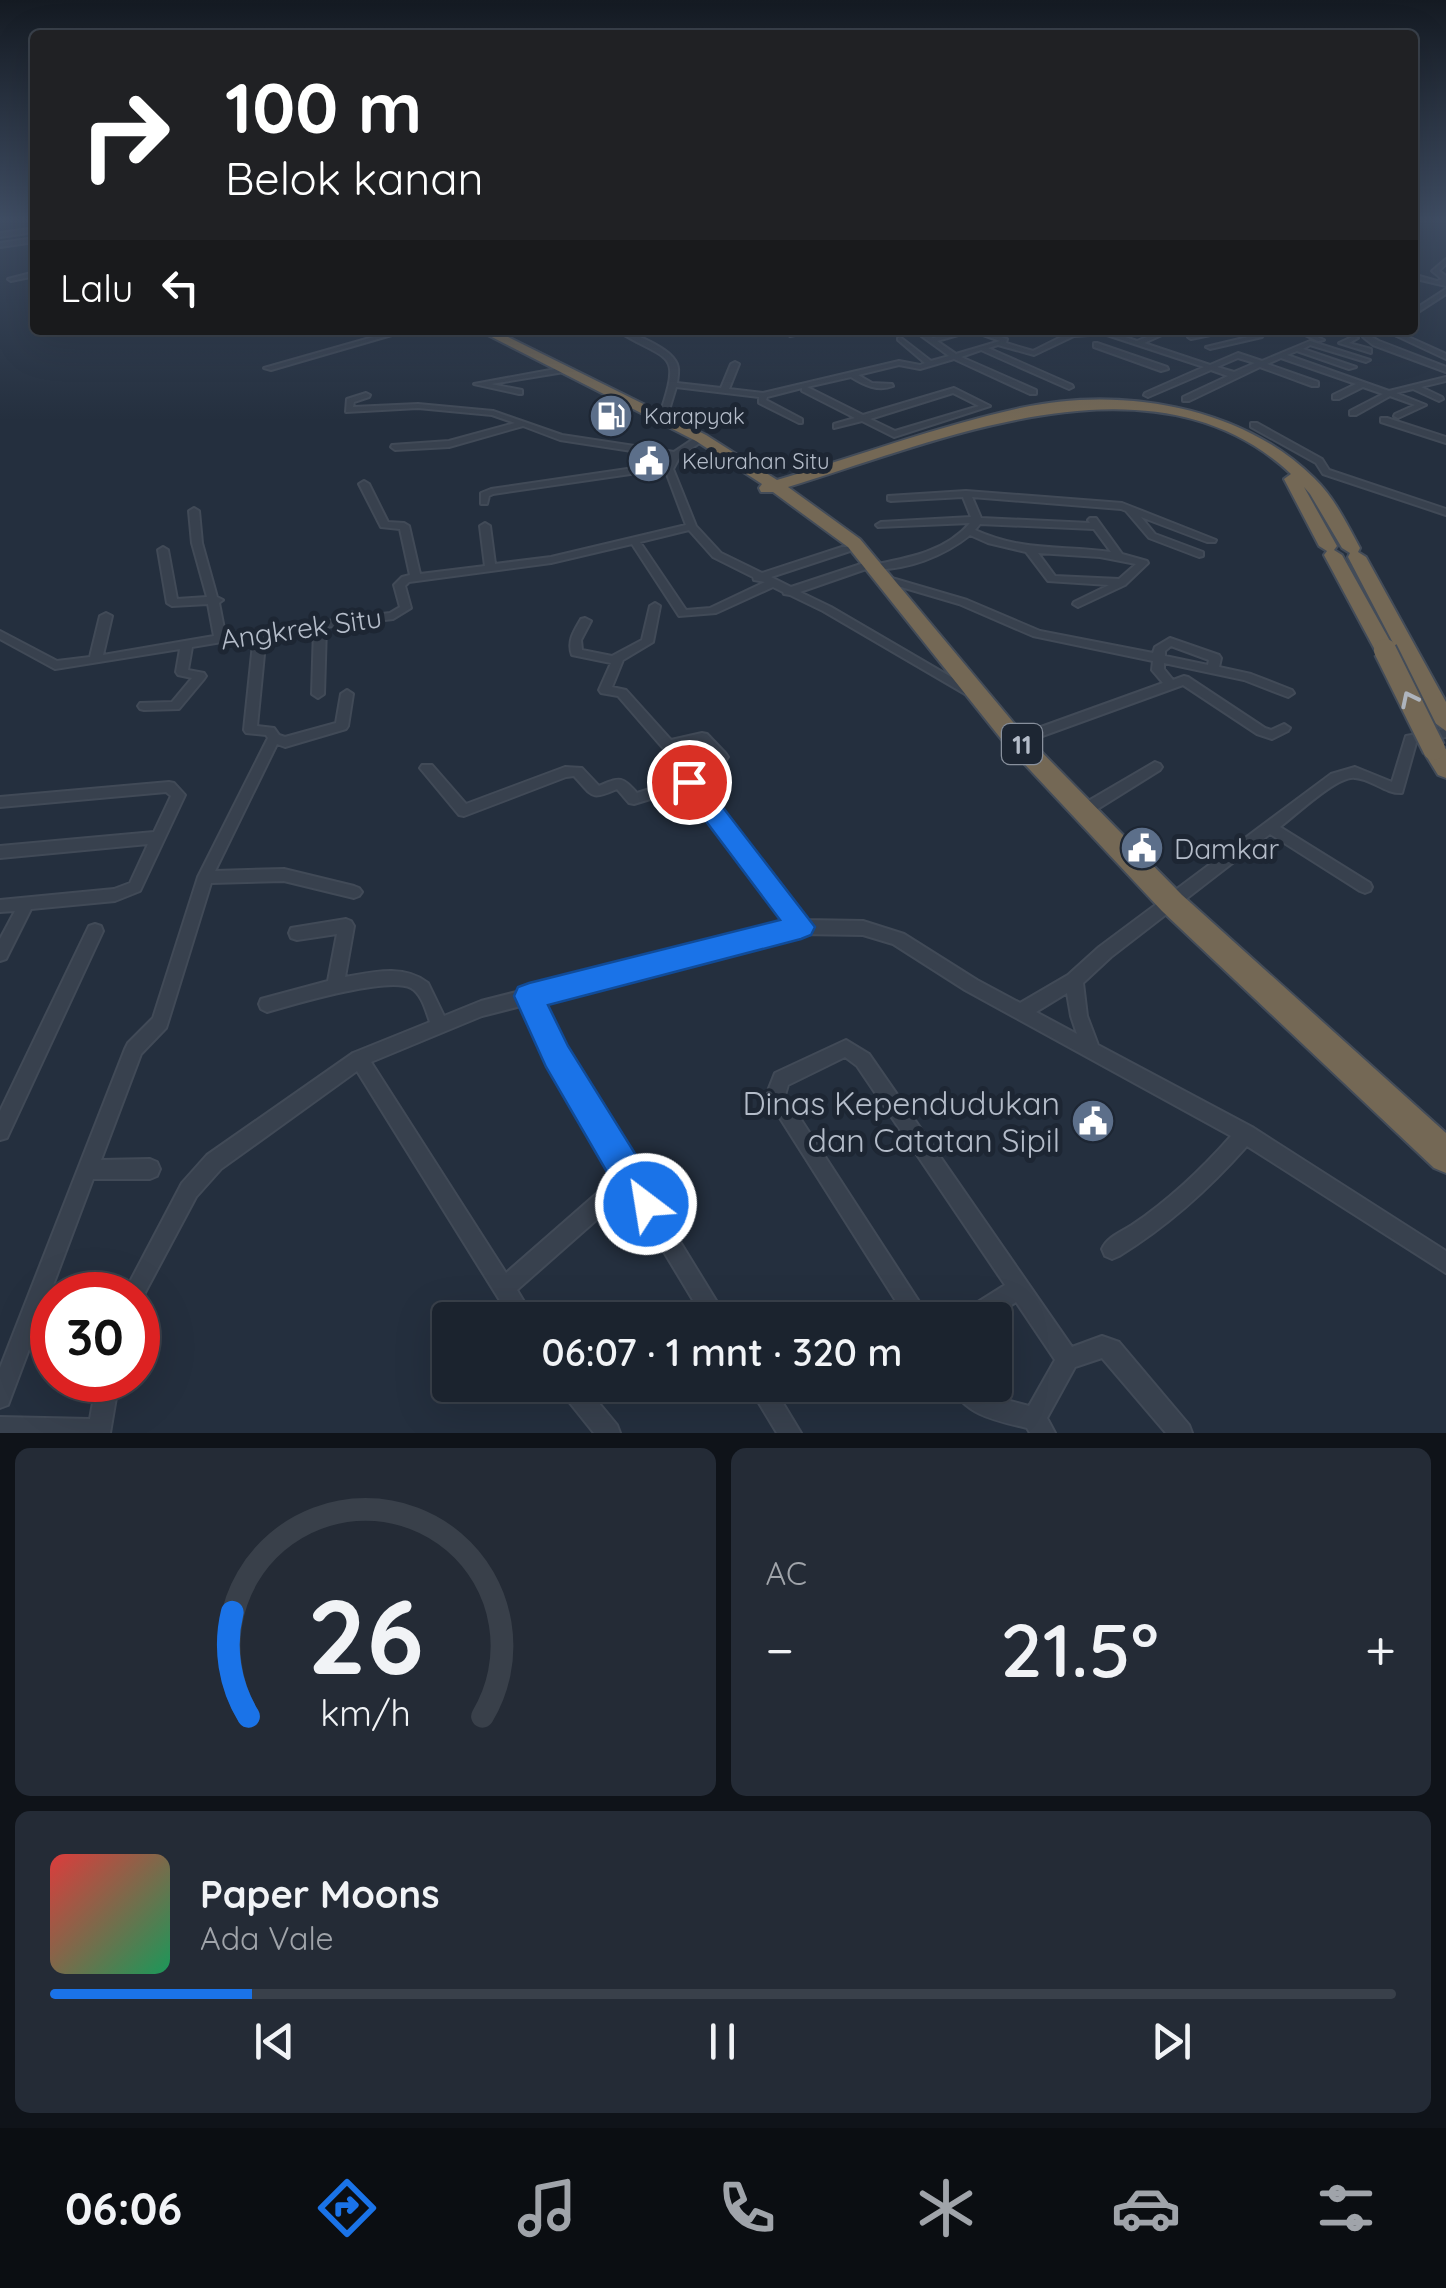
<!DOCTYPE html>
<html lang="id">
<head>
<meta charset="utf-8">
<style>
  :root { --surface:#1b232e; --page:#242b36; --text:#f1f3f6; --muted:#a0a4aa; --line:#39404a; --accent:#1a73e8 }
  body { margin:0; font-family:Quicksand,sans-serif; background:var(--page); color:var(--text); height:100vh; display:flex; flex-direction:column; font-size:38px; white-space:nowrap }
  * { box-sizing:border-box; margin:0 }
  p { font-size:32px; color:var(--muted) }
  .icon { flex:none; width:55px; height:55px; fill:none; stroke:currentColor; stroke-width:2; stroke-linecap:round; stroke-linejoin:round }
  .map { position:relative; height:1433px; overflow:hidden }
  .details { display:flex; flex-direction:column; gap:15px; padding:15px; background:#0f1319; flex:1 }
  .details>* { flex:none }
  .hud { position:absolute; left:30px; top:30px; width:1388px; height:305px; border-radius:10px; box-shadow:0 10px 40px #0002,0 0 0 2px var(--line); background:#202124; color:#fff; overflow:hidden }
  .speed { position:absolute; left:30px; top:1272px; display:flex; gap:20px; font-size:50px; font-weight:700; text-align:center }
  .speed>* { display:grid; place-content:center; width:130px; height:130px; border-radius:50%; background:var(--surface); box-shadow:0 10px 40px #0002,0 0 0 2px var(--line); line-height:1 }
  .speed .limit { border:15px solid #d22; background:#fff; color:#111 }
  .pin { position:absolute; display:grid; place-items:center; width:85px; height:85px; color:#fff; margin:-42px; border:5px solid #fff; border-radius:50%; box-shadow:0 2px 10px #0007 }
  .me { position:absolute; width:110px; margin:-55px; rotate:329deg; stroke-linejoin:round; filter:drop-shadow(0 0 8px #0008) }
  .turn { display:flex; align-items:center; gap:35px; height:210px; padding:0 30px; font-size:45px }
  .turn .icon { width:130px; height:130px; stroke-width:2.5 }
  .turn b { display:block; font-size:70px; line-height:85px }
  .then { display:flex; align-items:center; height:95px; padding:0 30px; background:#0003; gap:20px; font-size:38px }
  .big { font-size:75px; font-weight:600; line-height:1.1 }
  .details .card { flex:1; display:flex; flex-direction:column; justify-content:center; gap:15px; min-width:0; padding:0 35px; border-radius:15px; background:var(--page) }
  .details .dial { align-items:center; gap:0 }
  .dial svg { height:260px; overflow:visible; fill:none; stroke:var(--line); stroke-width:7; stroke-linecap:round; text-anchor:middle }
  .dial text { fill:var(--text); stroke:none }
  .song { display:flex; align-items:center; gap:30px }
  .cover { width:120px; height:120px; border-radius:15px; background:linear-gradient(135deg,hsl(0 70% 55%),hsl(150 70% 35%)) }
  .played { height:10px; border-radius:5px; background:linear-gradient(90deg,var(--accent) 15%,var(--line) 15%) }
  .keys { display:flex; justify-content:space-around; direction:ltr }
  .heat { display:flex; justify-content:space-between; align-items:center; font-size:55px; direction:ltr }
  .details .tiles { flex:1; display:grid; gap:15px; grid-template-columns:1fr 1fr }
  .card:last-child { grid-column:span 2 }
  .trip { position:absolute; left:432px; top:1302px; width:580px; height:100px; border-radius:10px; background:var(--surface); box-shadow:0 10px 40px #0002,0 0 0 2px var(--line); font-weight:600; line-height:100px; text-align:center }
  .tab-bar { display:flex; height:160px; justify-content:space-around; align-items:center; background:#0b0e12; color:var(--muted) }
  .tab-bar .icon { width:70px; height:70px }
  .tab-bar .on { color:var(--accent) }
  .tab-bar b { font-size:45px; color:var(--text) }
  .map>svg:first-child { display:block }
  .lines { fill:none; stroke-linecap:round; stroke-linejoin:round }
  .street-casing { stroke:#414a57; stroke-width:4 }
  .highway-casing { stroke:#434c59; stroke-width:4 }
  .street { fill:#38414e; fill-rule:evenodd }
  .highway { fill:#746855; fill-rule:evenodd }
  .highway-bridge-casing { stroke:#434c59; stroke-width:26; stroke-linecap:butt }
  .highway-bridge { stroke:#746855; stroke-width:22 }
  .oneway { stroke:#aeb4bd }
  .route { fill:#1a73e8; stroke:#114b97; stroke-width:2.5 }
  .labels { text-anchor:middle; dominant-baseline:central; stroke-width:10; stroke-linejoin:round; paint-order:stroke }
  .far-poi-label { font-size:22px; fill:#b4bcc9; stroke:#1d2633; text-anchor:start }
  .shield { fill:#1d2633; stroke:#878f9c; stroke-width:2.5 }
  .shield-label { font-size:25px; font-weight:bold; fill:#b4bcc9 }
  .street-label { font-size:28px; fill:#b4bcc9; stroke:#1d2633 }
  .poi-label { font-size:28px; fill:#b4bcc9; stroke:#1d2633; text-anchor:start }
  .near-poi-label { font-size:32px; fill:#b4bcc9; stroke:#1d2633; text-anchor:end }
</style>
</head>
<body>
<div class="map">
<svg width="1446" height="1433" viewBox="0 0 1446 1433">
  <rect width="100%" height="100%" fill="#242f3e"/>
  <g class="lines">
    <g class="street-casing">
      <path id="street" d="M35,228v4l-35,5v-4z
        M35,238v4l-35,5v-4z
        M1446,259v5l-7,7 7,5v10l-34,-8v-4l25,7 5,-2 -10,-8z
        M35,272v4l-24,5 -3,-2z
        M1446,289v5l-34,22v-5z
        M398,330h11l-138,40 -7,-2z
        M616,330c13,0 50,17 58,29 6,7 4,15 3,24l44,5 10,-24 4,-2 4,2 -10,25 34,4 136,-32 21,4 5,-2 -27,-23v-2l2,-1 31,24 18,-5 -36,-26h8l12,8c33,-9 41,-10 74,1l-1,4 27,8 34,-17 -7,-4 14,2 36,-2 3,3 24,8 27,-11h9l-29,13 66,22 28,-12 24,8 48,-20 60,19 -4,2 -56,-17 -7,4 53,18 -7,2 -52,-18 -10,4 102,36 57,-14v4l-25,6 21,10 1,2 -4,2 -26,-12 -17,4 30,12 -28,13 -4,-2 1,-2 20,-9 -25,-9 -34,19h-6v-4l33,-17 -20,-7 -24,12h-6v-4l23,-11 -75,-26 -14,6 51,18v4h-6l-52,-19 -71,34h-6v-4l45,-21 -17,-6 -63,27 -4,-2 1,-2 59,-26 -100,-33 -30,2 -40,19 -36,-10 -10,3 84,37 1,2 -4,2 -88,-39 -20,7 75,33v4h-6l-76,-35 -34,10 -21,-4 -41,10 14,8 20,1 1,2c-15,6 -29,-1 -42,-9l-44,10 56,28 91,-27 36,18 -96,31 -32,-16 -28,7v-4l21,-6 -53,-27v-3l-35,9 -1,3 36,19v4h-3l-40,-20v-6l-83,-10 -10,33 -4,2 -4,-2c25,-73 12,-56 -42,-90zM972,331l28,10 -44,13 -19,-13zM1238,358l17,5 -21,9 -17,-5zM953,393l26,13 -84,25 -25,-12z
        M784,330h7l4,5 -5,1z
        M804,330h7v1l-3,2z
        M1220,330h15l-44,9 -3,-2z
        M1241,330h9l12,7 -52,12 -4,-2 46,-11z
        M1294,330h9l21,10 -6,1z
        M1364,330h6v6l9,5 67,26v5l-73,-27 -10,-8z
        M1384,330h9l53,24v5z
        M1354,336l4,2 -9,5 22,6v4l-32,-10z
        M1097,343l70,24 1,2 -7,2 -67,-24v-4z
        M561,368h3v4l-73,12 31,6v4h-3l-45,-10z
        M366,393l4,2 -1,2 -15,5 -1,5 65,-3 75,7 69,24 112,17 24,-16h6v4l-24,16 -7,13 23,57 25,27 41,20 80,-26h8v4l-79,26 20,10 70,-23h8v4l-69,24 31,15 144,84 -2,3h-8l-142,-83 -33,-16 -6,-1 -1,-2 -10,-5 -57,26 -37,3 -47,-72 -81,19 -142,19 -4,4 6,22 -18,11 -67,8 -2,67 -6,4 -6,-4 2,-65 -45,5 -4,10 -8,82 17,2 5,7 6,2 51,-14 5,-29 6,-4 6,4 -5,32 -2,3 -61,18 -8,-3 -62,127 69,-2 70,17 5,2 3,4 -3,4 -5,2 -70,-17 -73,2 -43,139 -2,6 -25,26 -40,106 49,-1 7,3 3,7 -3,7 -7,3h-57l-82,218 -3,8 -8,3v-40l125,-319 3,-6 25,-25 45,-141 70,-139 -2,-3 -20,-2 -2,-3 9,-86 4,-8 -65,11 -4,23 16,3 2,3 -2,3 -25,30 -35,1 -4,-1 -2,-3 2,-3 32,-1 20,-24 -14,-3 -2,-3 4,-23 -125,20 -55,-30v-8l57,30 33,-4 10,-41 6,-3 6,3 -9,39 111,-19 -6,-32 -36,2 -5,-3 -9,-53 5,-3 5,3 9,49 30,-2 -15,-54 -3,-32 5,-3 5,3 3,32 15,54 6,3 -4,3 6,31 165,-21 10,-6 -6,-22 8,-8 8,-2 -10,-46 -19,-2 -22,-43 5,-3 5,3 19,38 16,1 5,3 11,48 65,-8 -5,-40 5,-3 5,3 5,38 56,-7 135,-32 -21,-56 -172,25 -4,2 -2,8h-6v-11l10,-4 177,-26 3,-6 -111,-17 -37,-14 -74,21 -54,3 -4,-3 1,-2 57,-4 66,-18 -23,-8 -74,-7 -72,4 1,-13zM689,530l24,27 40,20 1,3 11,2 -55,26 -24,2 -46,-68z
        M1381,418h6l59,19v6l-65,-21z
        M1251,423h6l65,36 7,11 117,39v6l-123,-41 -7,-11 -65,-36z
        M966,491l156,12 94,37 -1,2h-8l-66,-25 14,17 48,18v4l-4,1 -50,-19 -23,-27 -5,-2 -149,-12 9,21 109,5 -2,-3 2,-2h6l26,36 25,7 1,2 -23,22 -47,22 -5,-3 1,-2 35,-17 -61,-4 -22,-29 -38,-9 -18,-8c-26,21 -64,36 -98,34v-4c36,-7 73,-13 98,-42l-92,4 -2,-2 5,-3 90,-5 -8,-20 -72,4 -3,-1v-4zM980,524l114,5 17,23c-51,-7 -87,0 -136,-22zM1038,553l62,4 36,7 -17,15 -64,-3z
        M885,576l82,24 73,31 113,22 2,-6 15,-9 49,17 2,3 -2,9 32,7 41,16 2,3 -6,4 -44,-17 -80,-17v6l9,11 11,-4 4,1 77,51 6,2 13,-6 6,4 -2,3 -16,8 -15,-5 -74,-49 -160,58h-10l-1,-3 1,-3 150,-54 -11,-13 1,-9 -120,-25 -74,-32 -78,-23v-4zM1171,646l38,14 -1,5 -43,-9v-5z
        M655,603l5,3 -7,36 -30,18 -11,27 14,3 45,50 31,-7 5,1 19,20 2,3 -2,3 -30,21 109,139 58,1 41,13 73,46 43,23 48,-28 31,-28 232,-173 24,-7 37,15 14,-46 40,-7v8l-30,6 -14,50c-17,1 -30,-14 -47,-15 -17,-3 -59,37 -75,49l90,56 2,4 -2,4 -5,2 -5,-2 -90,-57 -159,123 -28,26 4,33 11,29 154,82 194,124v22l-199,-127c-38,43 -79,80 -128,110l-7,3 -7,-3 -3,-7c5,-12 19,-17 30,-24 37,-25 69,-55 99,-89l-266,-146 -72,-46 -30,-9 -62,-1 -261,67 23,50 165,269h-23l-77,-128 -111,98 18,30h-23l-155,-249 -136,98 -25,28 -56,105 -2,2v-9h-15l59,-112 25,-28 146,-102 77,-31c-4,-11 -8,-28 -19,-34 -22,-12 -117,16 -144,24l-6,-3 -2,-5 2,-5 67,-18 9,-47 -40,6 -6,-2 -2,-5 2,-5 55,-9 5,2 3,5 -9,51c28,-5 59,-13 83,6l16,33 37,-15 308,-78 -103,-135 -52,16 -5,-1 -12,-14c-27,12 -24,7 -43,-13l-8,1 -102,39 -5,-1 -39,-47 2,-3h10l34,39 99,-37 17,1 17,18c22,-9 22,-10 38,7l45,-14 2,-5 28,-18 -13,-14 -31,8 -5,-2 -45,-52 -17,-3 -2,-3 12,-27 -39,-8c-5,-14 2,-24 9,-36l4,-1 6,3 -10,19 1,10 30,6 30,-16 8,-34zM1067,993l4,23 6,18 -41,-22zM525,1005l26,58 67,112 -112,98 -135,-211 111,-46z
        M1155,762l5,2 2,3 -2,3 -72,45h-10l-2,-4 2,-4z
        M169,782l5,1 11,12 -45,96 -25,10 -84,8 -25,50 -6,2v-22l15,-28 -15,1v-12l114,-11 16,-6 18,-39 -148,14v-12l154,-14 17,-36 -5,-4 -166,15v-10z
        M95,924l6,2 2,5 -96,207 -7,2v-29l89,-185z
        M846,1040l23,14 203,293 30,-11 17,6 70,83 3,8h-26l-64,-75 -27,9 -28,51 8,15h-25l-3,-5c-28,-7 -63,-12 -76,-43h28l12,11 38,10 26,-46 -39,-58 -27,18h-30l3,-8 43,-27 -148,-219 -12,-9 -57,28 -3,10 146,225h-23l-142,-224 9,-23z
        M97,1380h22l-9,53h-110v-16l90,2z
        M559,1385h25l33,40 3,8h-26l-32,-40z
        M748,1385h24l29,48h-24z"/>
    </g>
    <g class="highway-casing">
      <path id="highway" d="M478,330h16l212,105 71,45c81,-24 161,-54 243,-72 99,-22 220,-3 294,70 20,19 33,46 46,70l-2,4 8,5 80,145v29l-11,-8 -87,-166 2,-4 -8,-5 -32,-54 -6,-7 33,59 -3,4 8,5 53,95 -3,5h-14l-3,-5 -51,-95 3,-4 -8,-5 -35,-67 7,-5c-138,-129 -351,-33 -503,13l72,52 158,189 164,167 264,238v40l-12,-5 -272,-257 -160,-171 -154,-193 -75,-55h-12l-2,-4 3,-4 -66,-43z
        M1434,741l12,8v29l-8,-3 -16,-26z"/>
    </g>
    <use href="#street" class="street"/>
    <use href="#highway" class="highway"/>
    <g class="highway-bridge-casing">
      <path id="highway-bridge" d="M1385,650l49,99"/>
    </g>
    <use href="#highway-bridge" class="highway-bridge"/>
  </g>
  <defs><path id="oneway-chevron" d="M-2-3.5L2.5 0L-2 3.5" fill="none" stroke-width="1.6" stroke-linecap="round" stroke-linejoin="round" transform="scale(2.5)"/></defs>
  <use class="oneway" href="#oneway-chevron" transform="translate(1409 699) rotate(-116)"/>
  <linearGradient id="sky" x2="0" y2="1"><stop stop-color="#141a22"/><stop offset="0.52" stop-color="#3f4d63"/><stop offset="1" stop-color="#3f4d63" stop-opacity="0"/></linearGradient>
  <rect width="1446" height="421" fill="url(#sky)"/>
  <path class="route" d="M689,773l9,2 117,152 -4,8 -10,4 -253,66 20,41 91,146 5,12 -5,13 -13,5 -13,-5 -87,-150 -32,-71 4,-9 11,-4 251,-63 -99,-132 -4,-6 4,-7z"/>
  <defs>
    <g id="fuel-disc" transform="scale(2.25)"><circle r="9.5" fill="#5c6f8a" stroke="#1d2633"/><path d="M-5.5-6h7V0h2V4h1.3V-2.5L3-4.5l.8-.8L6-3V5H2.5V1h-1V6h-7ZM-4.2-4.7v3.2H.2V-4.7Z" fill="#fff"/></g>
    <g id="civic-disc" transform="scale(2.25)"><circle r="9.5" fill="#5c6f8a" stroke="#1d2633"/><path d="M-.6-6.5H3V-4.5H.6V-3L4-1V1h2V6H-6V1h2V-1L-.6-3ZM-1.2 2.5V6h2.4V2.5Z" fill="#fff"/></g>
  </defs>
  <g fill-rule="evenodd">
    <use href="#fuel-disc" x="611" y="416"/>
    <use href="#civic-disc" x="649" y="461"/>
    <use href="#civic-disc" x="1142" y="848"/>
    <use href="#civic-disc" x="1093" y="1121"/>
  </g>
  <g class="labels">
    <g class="far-poi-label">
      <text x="644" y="416">Karapyak</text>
      <text x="682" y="461">Kelurahan Situ</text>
    </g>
    <rect class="shield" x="1002" y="724" width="40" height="40" rx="8"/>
    <g class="shield-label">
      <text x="1022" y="744">11</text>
    </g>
    <g class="street-label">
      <text transform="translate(301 628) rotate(-8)">Angkrek Situ</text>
    </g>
    <g class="poi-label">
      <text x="1174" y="848">Damkar</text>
    </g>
    <g class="near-poi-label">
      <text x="1060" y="1103">Dinas Kependudukan<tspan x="1060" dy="37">dan Catatan Sipil</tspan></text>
    </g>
  </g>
</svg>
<div class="speed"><div class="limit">30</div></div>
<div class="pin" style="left:689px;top:782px;background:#d93025"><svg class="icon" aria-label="arrive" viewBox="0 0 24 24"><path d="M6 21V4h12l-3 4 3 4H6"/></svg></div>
<svg class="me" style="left:646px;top:1204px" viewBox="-20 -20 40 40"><circle r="17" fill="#1a73e8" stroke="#fff" stroke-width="3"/><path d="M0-11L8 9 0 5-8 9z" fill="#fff"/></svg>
<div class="trip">06:07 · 1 mnt · 320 m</div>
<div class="hud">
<div class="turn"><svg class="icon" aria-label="right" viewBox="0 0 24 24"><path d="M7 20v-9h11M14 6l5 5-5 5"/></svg><div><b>100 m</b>Belok kanan</div></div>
<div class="then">Lalu<svg class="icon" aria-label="left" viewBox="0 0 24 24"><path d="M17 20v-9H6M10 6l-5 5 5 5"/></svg></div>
</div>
</div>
<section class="details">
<div class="tiles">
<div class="card dial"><svg viewBox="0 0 100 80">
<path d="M14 69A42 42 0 1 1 86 69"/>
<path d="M14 69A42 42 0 0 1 9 37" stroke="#1a73e8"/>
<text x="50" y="56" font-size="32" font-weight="700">26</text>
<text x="50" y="72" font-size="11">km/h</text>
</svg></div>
<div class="card"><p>AC</p>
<div class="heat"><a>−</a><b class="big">21.5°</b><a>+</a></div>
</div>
<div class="card">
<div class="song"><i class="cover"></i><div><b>Paper Moons</b><p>Ada Vale</p></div></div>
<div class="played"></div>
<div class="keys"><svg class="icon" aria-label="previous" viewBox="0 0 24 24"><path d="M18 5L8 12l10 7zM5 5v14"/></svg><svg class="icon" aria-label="pause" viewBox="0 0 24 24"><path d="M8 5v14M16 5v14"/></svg><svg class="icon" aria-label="next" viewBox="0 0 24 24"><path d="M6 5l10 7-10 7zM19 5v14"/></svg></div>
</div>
</div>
</section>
<nav class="tab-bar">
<b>06:06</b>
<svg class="icon on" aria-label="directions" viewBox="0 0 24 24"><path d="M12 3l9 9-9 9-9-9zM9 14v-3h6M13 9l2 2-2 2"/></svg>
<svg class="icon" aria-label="music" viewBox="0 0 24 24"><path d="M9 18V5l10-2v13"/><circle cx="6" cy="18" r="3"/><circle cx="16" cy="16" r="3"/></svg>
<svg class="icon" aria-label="phone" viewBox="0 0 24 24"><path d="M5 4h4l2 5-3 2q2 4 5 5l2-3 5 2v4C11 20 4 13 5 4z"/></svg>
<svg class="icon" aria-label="climate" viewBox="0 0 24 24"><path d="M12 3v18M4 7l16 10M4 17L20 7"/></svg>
<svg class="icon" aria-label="car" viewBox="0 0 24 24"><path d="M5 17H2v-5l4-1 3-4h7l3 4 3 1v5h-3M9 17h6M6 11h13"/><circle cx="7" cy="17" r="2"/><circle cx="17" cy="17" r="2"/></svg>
<svg class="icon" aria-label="filters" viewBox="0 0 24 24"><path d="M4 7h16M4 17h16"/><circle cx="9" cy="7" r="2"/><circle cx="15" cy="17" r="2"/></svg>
</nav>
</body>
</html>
